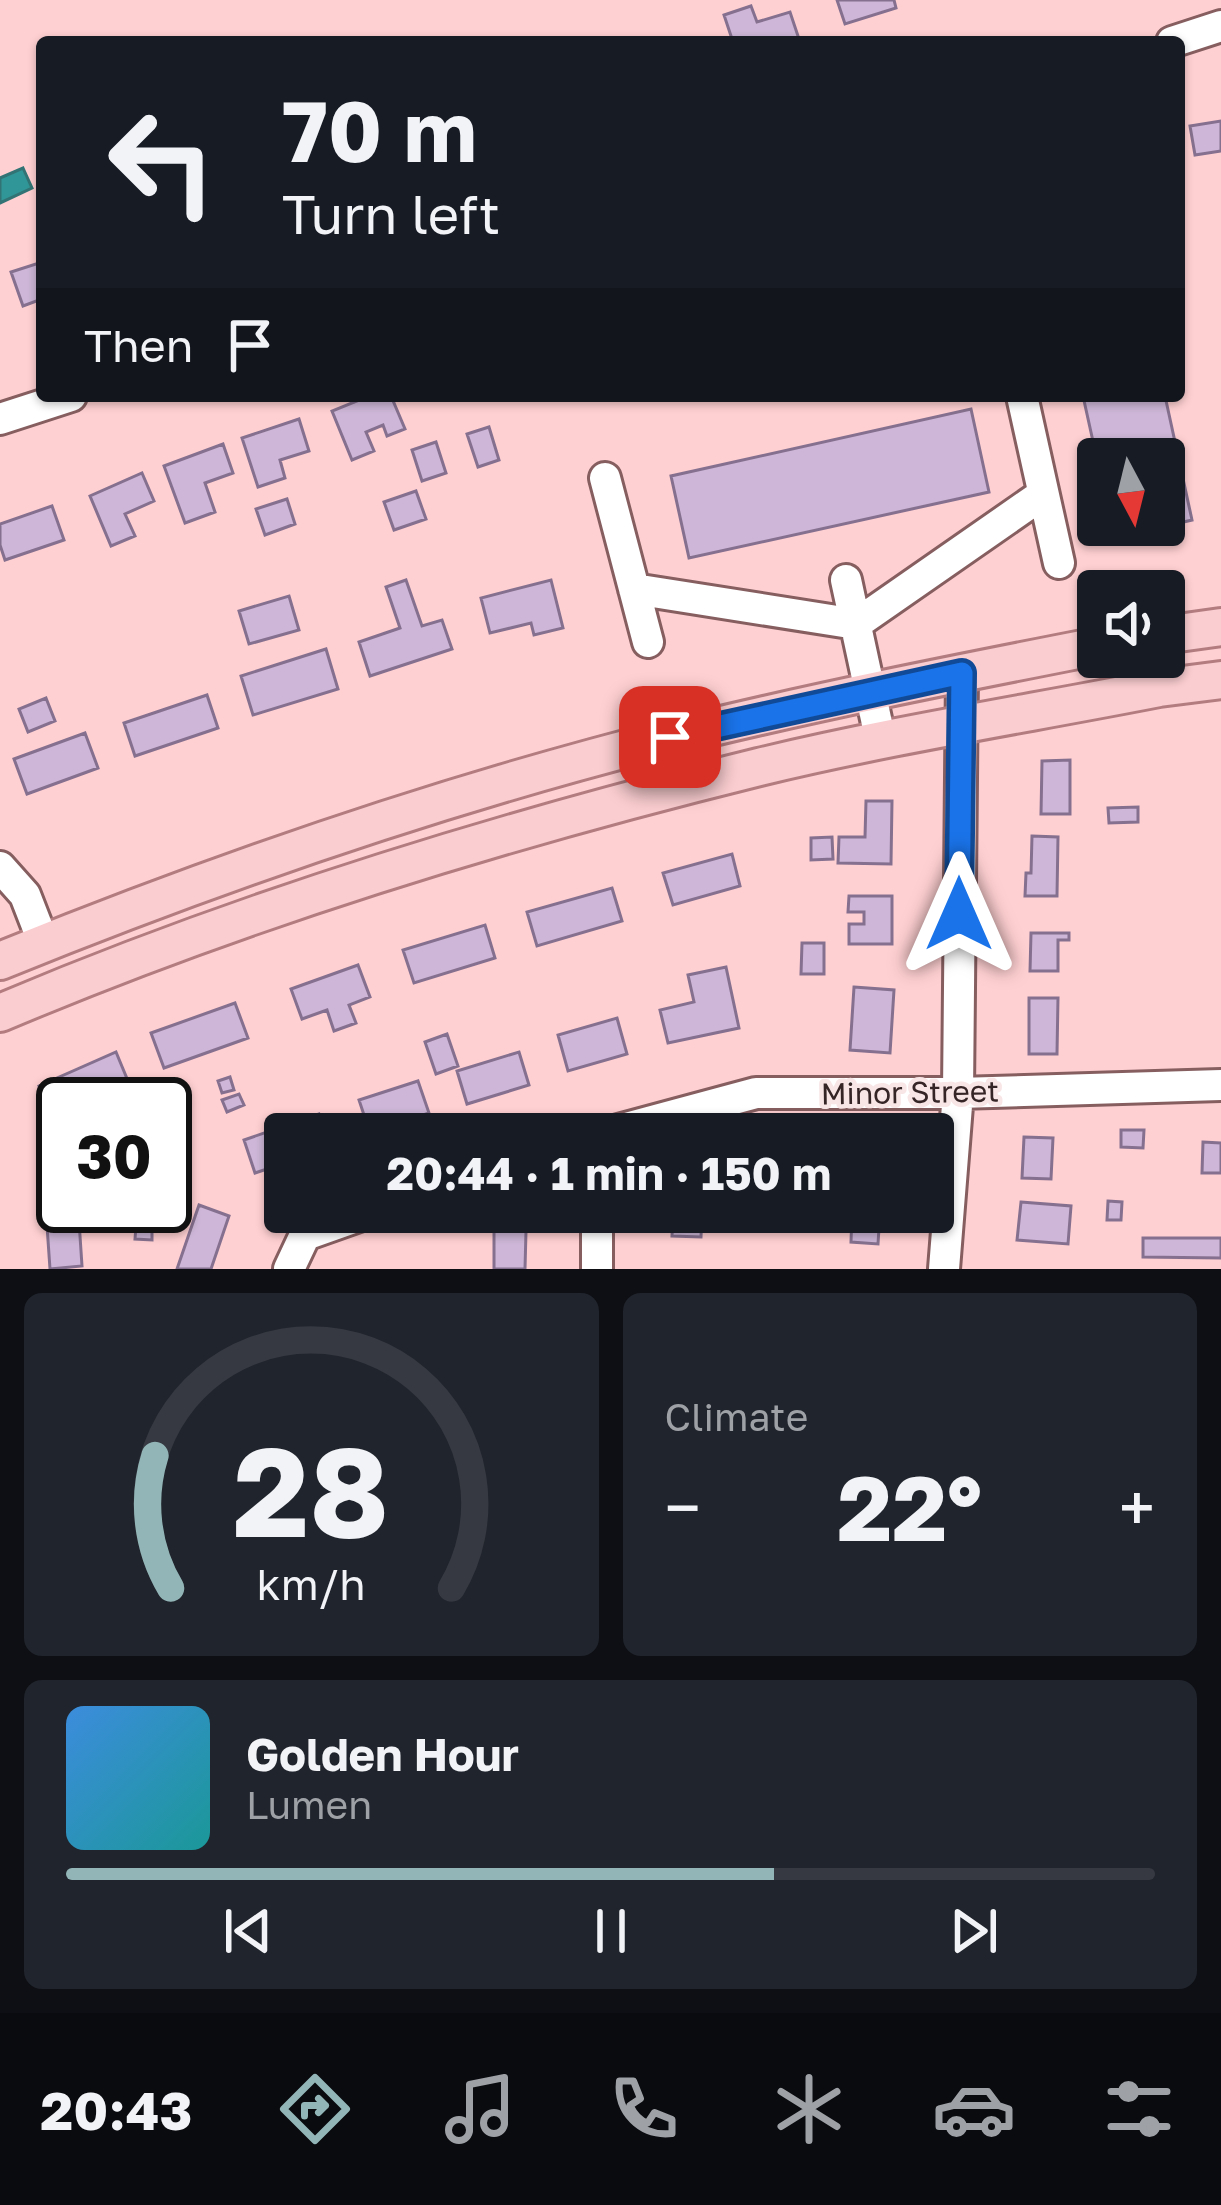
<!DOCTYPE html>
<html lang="en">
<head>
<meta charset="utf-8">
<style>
  :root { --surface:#171b24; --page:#20242c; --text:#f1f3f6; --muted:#9ea1a6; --line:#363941; --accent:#92b6b7 }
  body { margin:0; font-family:"Golos Text",sans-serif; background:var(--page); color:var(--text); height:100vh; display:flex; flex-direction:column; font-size:45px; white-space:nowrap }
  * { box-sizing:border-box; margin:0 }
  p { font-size:39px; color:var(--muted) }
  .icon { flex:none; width:66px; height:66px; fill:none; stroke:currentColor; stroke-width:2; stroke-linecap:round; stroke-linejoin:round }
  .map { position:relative; height:1269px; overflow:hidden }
  .side { display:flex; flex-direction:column; gap:24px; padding:24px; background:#0d0f14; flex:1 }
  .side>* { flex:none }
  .banner { position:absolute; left:36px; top:36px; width:1149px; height:366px; border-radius:12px; box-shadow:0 3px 9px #0004; background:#171b24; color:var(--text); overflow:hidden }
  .needle { width:78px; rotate:173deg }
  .tools { position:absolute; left:1077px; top:438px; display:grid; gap:24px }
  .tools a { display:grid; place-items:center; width:108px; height:108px; border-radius:12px; background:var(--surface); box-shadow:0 3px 9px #0004; font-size:60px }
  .speed { position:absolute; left:36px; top:1077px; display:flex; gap:24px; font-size:60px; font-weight:700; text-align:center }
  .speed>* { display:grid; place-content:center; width:156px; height:156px; border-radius:50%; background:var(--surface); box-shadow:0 3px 9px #0004; line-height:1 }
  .speed .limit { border:6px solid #111; border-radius:18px; background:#fff; color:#111 }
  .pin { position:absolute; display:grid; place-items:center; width:102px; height:102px; color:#fff; margin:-51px; border-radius:24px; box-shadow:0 6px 18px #0006 }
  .me { position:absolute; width:132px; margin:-66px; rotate:0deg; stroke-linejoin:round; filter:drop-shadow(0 0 9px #0008) }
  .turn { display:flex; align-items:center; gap:42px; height:252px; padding:0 48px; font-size:54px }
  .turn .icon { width:156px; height:156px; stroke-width:2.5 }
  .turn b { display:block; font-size:84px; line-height:102px }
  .then { display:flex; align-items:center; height:114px; padding:0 48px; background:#0003; gap:24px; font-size:45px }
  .big { font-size:90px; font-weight:700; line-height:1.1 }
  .side .tile { flex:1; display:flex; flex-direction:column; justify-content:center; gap:18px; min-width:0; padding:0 42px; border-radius:18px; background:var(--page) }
  .side .dial { align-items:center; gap:0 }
  .dial svg { height:312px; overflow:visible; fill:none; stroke:var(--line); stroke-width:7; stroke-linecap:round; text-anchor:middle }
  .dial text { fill:var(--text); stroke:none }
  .song { display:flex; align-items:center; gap:36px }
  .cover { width:144px; height:144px; border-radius:18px; background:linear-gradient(135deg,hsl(210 70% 55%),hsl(180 70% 35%)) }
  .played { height:12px; border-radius:6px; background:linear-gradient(90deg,var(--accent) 65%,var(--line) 65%) }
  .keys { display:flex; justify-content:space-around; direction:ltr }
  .heat { display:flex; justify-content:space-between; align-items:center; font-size:66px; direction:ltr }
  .side .tiles { flex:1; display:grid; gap:24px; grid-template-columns:1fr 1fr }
  .tile:last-child { grid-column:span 2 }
  .trip { position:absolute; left:264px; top:1113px; width:690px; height:120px; border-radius:12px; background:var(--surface); box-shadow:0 3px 9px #0004; font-weight:700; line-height:120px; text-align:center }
  .tabs { display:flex; height:192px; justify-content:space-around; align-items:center; background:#090b0e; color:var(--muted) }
  .tabs .icon { width:84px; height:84px }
  .tabs .active { color:var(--accent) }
  .tabs b { font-size:54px; color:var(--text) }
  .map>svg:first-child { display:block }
  .water { fill:#319697; stroke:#327475; stroke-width:3 }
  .building { fill:#cdb6d7; stroke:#86708f; stroke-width:3 }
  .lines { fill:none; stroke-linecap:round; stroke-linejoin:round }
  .minor-casing { stroke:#865e60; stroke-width:36 }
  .major-casing { stroke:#b37d80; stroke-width:42 }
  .minor { stroke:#fff; stroke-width:30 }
  .major { stroke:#facdd0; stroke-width:36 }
  .route-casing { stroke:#114b97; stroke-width:30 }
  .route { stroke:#1a73e8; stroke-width:21 }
  .labels { text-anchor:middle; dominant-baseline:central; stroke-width:9; stroke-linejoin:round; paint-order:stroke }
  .street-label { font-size:30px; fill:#362526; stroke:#f8e5e6 }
</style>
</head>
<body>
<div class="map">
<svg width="1221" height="1269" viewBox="0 0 1221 1269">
  <rect width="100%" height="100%" fill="#ffd0d2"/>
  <path class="water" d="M23,168l9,20 -32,15v-25z"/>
  <path class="building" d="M837,0h57l2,8 -51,16z
    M751,6l6,16 33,-10 10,30h-67l-9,-27z
    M1221,121v30l-26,4 -5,-29z
    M42,262v37l-19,7 -12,-34z
    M369,396h22l14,33 -18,7 -4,-11 -17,7 8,19 -22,9 -20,-49z
    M1083,396h82l27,124 -78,18 -2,-13h52v-66h-66v5z
    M971,409l18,83 -300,66 -18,-82z
    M299,419l10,32 -29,9 5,18 -27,9 -16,-49z
    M489,427l10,33 -21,7 -11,-33z
    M436,442l10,31 -24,8 -10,-31z
    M223,444l10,29 -28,10 10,29 -30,11 -21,-57z
    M142,473l12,28 -29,13 10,22 -24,10 -21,-50z
    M416,491l10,28 -32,11 -10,-28z
    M287,499l8,25 -30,11 -9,-26z
    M52,506l12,34 -59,20 -5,-15v-21z
    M406,580l16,46 20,-6 10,29 -82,27 -11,-34 41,-14 -14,-41z
    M551,580l12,48 -29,7 -3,-12 -41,10 -9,-35z
    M289,596l10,34 -50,14 -10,-33z
    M326,649l12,40 -85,26 -12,-39z
    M207,695l11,33 -83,28 -11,-33z
    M46,698l9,23 -27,11 -9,-23z
    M85,733l13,35 -71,26 -13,-35z
    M1070,760v54h-29l1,-53z
    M866,801h26l-1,63 -53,-1 1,-26h26z
    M1138,807v15l-29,1 -1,-15z
    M1032,836l26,1 -1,59h-32l1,-23h5z
    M832,837l1,22 -22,1v-22z
    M732,854l8,32 -67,19 -10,-32z
    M612,888l10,33 -85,25 -10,-34z
    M849,896h43v48h-43v-20h15v-12h-16z
    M485,925l10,33 -81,25 -11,-33z
    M1031,933h38v7h-11v31h-28z
    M802,943h22v31h-23z
    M358,965l12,32 -21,8 7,18 -22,8 -7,-21 -25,9 -11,-30z
    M726,967l13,61 -71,15 -8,-33 34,-8 -6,-27z
    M854,987l40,3 -4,63 -40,-3z
    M1029,998h29l-1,56h-28z
    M235,1003l13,35 -84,30 -13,-35z
    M617,1018l10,36 -59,17 -10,-36z
    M447,1034l11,32 -22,8 -11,-32z
    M116,1052l12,29 -55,23h-10v4l-12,6 -12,-28z
    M519,1052l10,33 -62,19 -10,-33z
    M230,1077l4,13 -12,3 -4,-12z
    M418,1081l11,32 -59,20 -11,-33z
    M239,1094l5,11 -17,7 -5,-12z
    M319,1114l7,20h-41v29l-30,10 -11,-33z
    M1121,1130h23l-1,18 -22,-1z
    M1024,1137l29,1 -2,41 -29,-1z
    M1203,1142l18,1v30h-19z
    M63,1196v10h15l4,60 -32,3 -5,-72z
    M1108,1201l14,1 -1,18h-14z
    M1021,1202l50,4 -3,38 -51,-4z
    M199,1205l30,11 -18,53h-34z
    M673,1212h29l-1,25 -29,-1z
    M852,1212h28l-2,32 -27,-2z
    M136,1226l16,1v13l-17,-1z
    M494,1231h32l-1,38h-31z
    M1143,1238h78v20l-78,-1z"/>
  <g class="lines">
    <g class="minor-casing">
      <path id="minor" d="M1172,42l49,-16
        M1022,396l37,167
        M0,419l71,-23
        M605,478l43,164
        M846,580l35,162
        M634,589l222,35 187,-130
        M0,867l25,28 19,49
        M604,1134l152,-41h202l263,-8
        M597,1212v57
        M289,1269l16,-34 65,-23
        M944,1269l14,-176 4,-420"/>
    </g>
    <g class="major-casing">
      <path id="major" d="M1164,635l57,-8
        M0,961c219,-89 442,-166 672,-224 141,-35 283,-63 426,-91
        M0,1013c245,-104 500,-182 759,-246 132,-32 267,-53 400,-79l62,-8"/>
    </g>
    <use href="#minor" class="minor"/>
    <use href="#major" class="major"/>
  </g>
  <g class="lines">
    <g class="route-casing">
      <path id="route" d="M670,737l292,-64 -3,241"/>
    </g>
    <use href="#route" class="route"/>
  </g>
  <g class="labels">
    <g class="street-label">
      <text transform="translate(910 1092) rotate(-1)">Minor Street</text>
    </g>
  </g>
</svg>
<div class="tools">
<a><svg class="needle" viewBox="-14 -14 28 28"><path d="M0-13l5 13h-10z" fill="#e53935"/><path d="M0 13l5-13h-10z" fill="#9ea1a6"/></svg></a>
<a><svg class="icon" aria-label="sound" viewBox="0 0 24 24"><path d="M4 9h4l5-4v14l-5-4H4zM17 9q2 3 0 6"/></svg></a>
</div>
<div class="speed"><div class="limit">30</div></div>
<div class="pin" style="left:670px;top:737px;background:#d93025"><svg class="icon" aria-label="arrive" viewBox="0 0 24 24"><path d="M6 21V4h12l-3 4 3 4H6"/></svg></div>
<svg class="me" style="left:959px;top:914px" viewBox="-20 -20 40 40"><path d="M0-17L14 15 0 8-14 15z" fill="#1a73e8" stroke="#fff" stroke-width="4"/></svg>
<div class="trip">20:44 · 1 min · 150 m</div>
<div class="banner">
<div class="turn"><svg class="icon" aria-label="left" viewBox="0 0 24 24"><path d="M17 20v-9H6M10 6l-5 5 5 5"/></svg><div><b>70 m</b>Turn left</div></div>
<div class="then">Then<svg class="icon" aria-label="arrive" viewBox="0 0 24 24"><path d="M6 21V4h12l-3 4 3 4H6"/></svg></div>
</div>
</div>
<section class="side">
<div class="tiles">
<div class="tile dial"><svg viewBox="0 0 100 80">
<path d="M14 69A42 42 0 1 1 86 69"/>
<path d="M14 69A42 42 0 0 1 10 35" stroke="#92b6b7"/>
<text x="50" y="56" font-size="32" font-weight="700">28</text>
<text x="50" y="72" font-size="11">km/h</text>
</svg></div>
<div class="tile"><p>Climate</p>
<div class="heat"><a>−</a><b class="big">22°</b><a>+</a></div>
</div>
<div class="tile">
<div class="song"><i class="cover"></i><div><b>Golden Hour</b><p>Lumen</p></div></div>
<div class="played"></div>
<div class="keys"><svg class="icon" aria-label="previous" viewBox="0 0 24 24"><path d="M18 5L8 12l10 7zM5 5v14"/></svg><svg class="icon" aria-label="pause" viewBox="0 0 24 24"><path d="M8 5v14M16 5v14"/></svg><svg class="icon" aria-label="next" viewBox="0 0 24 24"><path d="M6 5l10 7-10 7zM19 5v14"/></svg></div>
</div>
</div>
</section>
<nav class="tabs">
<b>20:43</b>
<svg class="icon active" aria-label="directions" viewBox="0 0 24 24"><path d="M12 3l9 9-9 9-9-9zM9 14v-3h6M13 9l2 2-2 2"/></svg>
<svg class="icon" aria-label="music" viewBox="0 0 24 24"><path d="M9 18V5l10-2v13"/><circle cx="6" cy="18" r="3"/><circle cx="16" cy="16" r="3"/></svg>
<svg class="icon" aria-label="phone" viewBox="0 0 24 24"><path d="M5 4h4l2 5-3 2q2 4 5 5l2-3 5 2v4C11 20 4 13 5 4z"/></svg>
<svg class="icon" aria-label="climate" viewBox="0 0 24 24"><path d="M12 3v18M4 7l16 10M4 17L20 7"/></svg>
<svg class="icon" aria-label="car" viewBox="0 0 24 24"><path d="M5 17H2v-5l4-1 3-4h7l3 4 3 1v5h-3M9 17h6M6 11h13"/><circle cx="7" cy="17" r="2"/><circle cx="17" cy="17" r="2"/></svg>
<svg class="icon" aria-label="filters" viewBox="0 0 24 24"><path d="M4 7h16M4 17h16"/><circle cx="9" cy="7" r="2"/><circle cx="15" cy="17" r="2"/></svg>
</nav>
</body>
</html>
